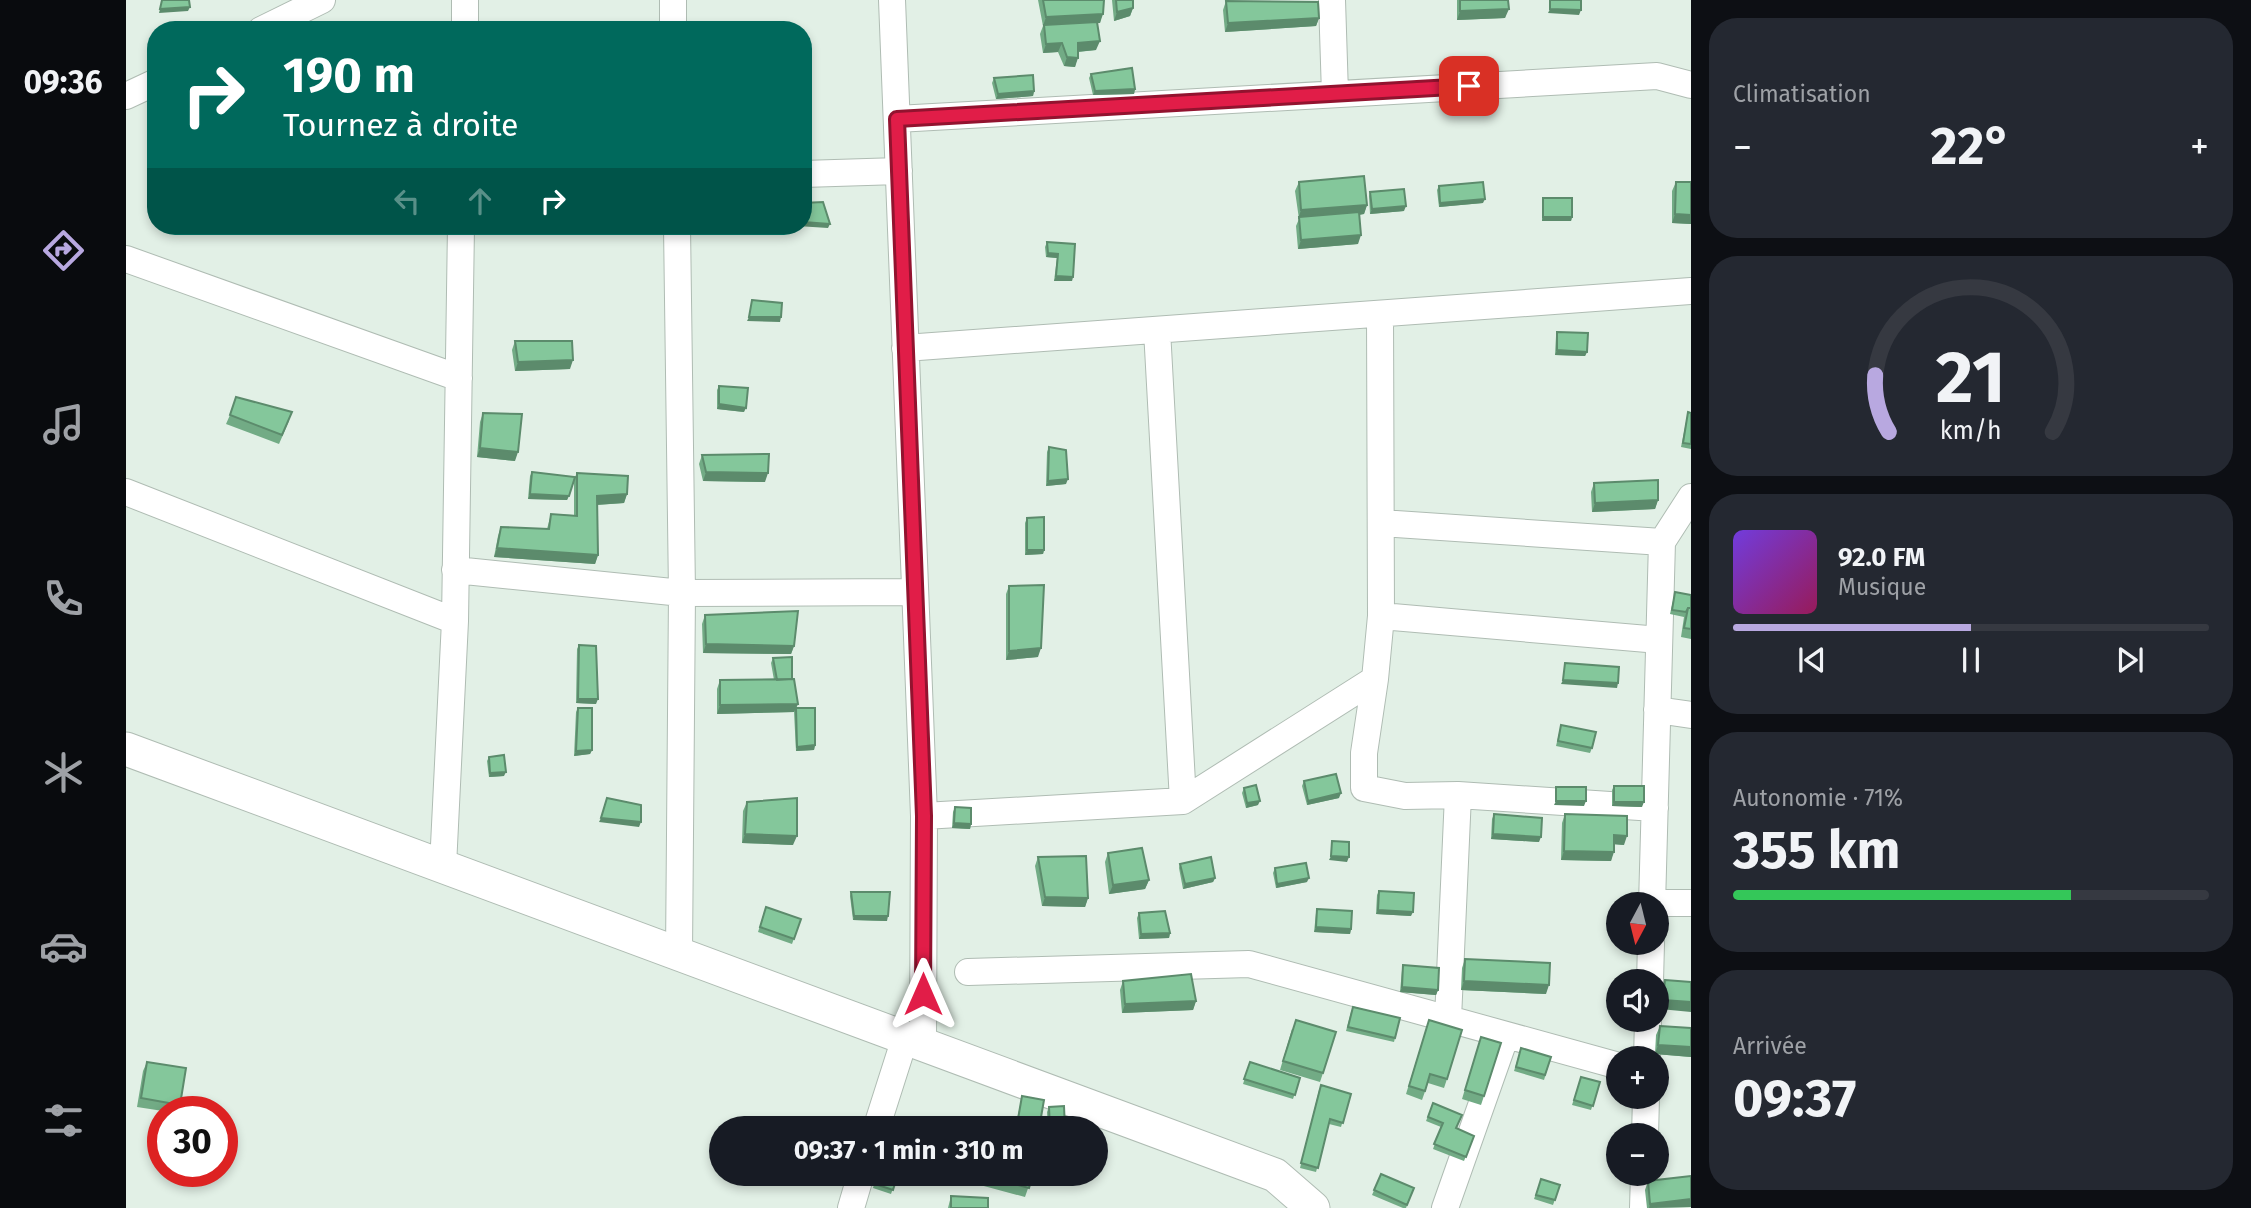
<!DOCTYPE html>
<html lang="fr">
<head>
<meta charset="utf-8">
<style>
  :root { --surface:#171b24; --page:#242831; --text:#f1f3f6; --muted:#9ea1a6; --line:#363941; --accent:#b8a8e0 }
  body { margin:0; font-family:"Fira Sans",sans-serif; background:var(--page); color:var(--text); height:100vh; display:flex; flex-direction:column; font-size:26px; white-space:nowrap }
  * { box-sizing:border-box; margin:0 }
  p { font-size:23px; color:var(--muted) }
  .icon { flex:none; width:38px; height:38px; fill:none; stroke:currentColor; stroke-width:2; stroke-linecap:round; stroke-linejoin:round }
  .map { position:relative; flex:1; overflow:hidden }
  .drawer { display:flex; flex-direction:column; gap:18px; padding:18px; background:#0d0f14; width:560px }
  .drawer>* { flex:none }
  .guide { position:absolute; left:21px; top:21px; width:665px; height:214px; border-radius:28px; box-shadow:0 4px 10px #0003; background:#00695c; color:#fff; overflow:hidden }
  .needle { width:46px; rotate:187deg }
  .fabs { position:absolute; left:1480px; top:892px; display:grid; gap:14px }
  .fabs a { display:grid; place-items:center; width:63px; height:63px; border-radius:50%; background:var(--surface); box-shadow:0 4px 10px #0003; font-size:35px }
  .speed { position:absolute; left:21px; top:1096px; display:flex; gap:14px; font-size:35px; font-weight:700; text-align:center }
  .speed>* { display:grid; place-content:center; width:91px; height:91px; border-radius:50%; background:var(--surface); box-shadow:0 4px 10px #0003; line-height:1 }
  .speed .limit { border:10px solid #d22; background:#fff; color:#111 }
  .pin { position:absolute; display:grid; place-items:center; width:60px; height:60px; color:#fff; margin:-30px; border-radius:14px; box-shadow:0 4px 10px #0006 }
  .me { position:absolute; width:77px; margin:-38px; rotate:0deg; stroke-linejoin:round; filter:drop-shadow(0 0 5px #0008) }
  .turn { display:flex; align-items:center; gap:24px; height:147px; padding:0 21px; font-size:32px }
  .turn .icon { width:91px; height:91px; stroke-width:2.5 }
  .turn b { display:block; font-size:49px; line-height:60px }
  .lanes { display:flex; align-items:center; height:66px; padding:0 21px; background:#0003; justify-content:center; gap:35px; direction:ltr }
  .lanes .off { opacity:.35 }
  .big { font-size:52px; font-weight:700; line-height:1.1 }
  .drawer .card { flex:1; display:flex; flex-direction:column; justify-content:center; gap:10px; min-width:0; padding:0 24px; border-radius:28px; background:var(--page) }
  .drawer .dial { align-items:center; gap:0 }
  .dial svg { height:182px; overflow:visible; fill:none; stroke:var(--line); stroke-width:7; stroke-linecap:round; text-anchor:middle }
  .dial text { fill:var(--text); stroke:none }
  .song { display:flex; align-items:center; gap:21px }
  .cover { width:84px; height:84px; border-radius:10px; background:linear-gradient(135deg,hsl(260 70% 55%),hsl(330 70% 35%)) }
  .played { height:7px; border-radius:4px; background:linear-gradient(90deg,var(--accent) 50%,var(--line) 50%) }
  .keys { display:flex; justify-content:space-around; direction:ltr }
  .heat { display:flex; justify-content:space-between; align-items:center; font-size:38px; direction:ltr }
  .charge { height:10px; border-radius:5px; background:linear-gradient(90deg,#34c759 71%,var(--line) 0) }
  .trip { position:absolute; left:583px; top:1116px; width:399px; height:70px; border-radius:35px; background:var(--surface); box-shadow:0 4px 10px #0003; font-weight:700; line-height:70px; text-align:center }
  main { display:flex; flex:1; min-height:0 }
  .menu { display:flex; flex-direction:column; width:126px; justify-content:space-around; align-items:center; background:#090b0e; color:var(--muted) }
  .menu .icon { width:49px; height:49px }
  .menu .active { color:var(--accent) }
  .menu b { font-size:32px; color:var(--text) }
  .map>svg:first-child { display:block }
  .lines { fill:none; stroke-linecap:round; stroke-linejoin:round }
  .minor-casing { stroke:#afbcb3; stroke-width:28 }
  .tertiary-casing { stroke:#afbcb3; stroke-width:35 }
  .minor { stroke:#fff; stroke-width:26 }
  .tertiary { stroke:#fff; stroke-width:33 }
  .wall { fill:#72ab85 }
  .shaded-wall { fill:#5c8b6c }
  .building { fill:#84c79b; stroke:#5c8b6c; stroke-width:2 }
  .route-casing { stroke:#92132f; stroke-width:18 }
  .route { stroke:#e11d48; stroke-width:12 }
</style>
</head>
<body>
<main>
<nav class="menu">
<b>09:36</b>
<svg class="icon active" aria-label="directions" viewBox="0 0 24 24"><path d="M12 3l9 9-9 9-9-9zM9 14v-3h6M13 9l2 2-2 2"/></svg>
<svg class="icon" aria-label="music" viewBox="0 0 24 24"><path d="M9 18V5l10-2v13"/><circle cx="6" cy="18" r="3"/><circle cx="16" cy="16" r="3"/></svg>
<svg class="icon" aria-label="phone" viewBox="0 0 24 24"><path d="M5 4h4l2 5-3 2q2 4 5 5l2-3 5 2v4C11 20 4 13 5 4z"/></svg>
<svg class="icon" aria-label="climate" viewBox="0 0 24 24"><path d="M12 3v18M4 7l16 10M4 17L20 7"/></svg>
<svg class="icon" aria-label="car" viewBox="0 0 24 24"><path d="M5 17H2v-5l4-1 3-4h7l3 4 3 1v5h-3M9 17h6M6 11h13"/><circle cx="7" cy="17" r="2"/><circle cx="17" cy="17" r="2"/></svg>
<svg class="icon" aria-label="filters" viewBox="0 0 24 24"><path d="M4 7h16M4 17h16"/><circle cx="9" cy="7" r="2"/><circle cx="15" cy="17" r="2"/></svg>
</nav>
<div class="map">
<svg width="1565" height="1208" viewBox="0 0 1565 1208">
  <rect width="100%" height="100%" fill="#e2f0e6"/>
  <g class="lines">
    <g class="minor-casing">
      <path id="minor" d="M547,0v30
        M766,0l32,816 -1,228
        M1206,0l3,94
        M135,30l61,-30
        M339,30v-30
        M0,96l30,-14
        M771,119l760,-43 34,9
        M677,174l96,-3
        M551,226l5,367 -3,361
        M0,259l333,119
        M1254,314l1,302 -6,63 -11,74v35l41,8 53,-1 197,13
        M1031,330l26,471
        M779,348l786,-57
        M0,492l329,129
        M1255,523l281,19
        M329,570l227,23 233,-1
        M1255,616l278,24
        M1531,710l34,5
        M798,816l259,-15 192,-122
        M317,866l12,-245 6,-395
        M1526,903h39
        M1526,905l10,-363 29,-45
        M842,972l281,-8 370,102
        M1524,982l1,-39
        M1322,1019l10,-224
        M1521,1059l1,-39
        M750,1129l29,-91
        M1519,1136l1,-39
        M725,1208l10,-34
        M1319,1208l61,-173
        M1517,1208l1,-34"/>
    </g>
    <g class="tertiary-casing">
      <path id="tertiary" d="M0,749l1149,426 38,33"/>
    </g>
    <use href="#minor" class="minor"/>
    <use href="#tertiary" class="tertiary"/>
  </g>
  <path class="wall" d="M912,0h66l-4,23h-3l-1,27 -18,2 -3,15 -11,-1 -6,-14 -15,1 -3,-19 3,-8z
    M986,0h21v8l-3,8 -16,5z
    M1331,0h51l-3,18 -48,2z
    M1100,1l93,17 -3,8 -91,6 -2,-22z
    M965,74l44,15 -1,5 -41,1 -4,-17z
    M868,78l40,13 -1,5 -37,3 -4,-16z
    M1173,182l68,23 -3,9 -4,1 -2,29 -60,5 -2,-23 3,-7 -4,-28z
    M1550,182h15v42l-19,-1v-32z
    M1313,186l44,17 -44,4 -2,-17z
    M1244,192l34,19 -34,3 -1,-18z
    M1417,198l29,19 -1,4h-29v-19z
    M921,242l28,2 -3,37h-18l3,-23 -11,-1 -1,-10z
    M1431,332l30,20 -2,4 -30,-1 1,-19z
    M389,341l55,28 -55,2 -3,-21z
    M593,386l25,26 -27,-3v-19z
    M1562,412l3,1v36l-10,-2z
    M357,413l32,48 -38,-4 3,-35z
    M104,415l59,6 -10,23 -53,-20z
    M923,447l17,37 -20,2 1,-34z
    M576,455l63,27 -62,-1 -4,-17z
    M406,472l43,5 2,-4 50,21 -3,9 -27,2 1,50 -3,9 -101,-7 4,-21 3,-9 46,2 4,-15 23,1v-33l-7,18 -39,-1 2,-23z
    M1468,483l64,17 -3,9 -63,3 -1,-20z
    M901,518l17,32 -1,4 -18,1v-32z
    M883,586l29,71 -32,3v-66z
    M1549,592l16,3v44l-10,-2 3,-20 -14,-3z
    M579,615l89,31 -3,8 -88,-1 -1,-29z
    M453,645l17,59 -20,-1 1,-54z
    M647,658l19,21 6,25 -2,4 19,37 -1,5 -18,1 -2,-39 -77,2v-25l3,-9h54l-3,-17z
    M452,708l14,42 -2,4 -16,2 2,-44z
    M1435,725l31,23 -2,5 -34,-7z
    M363,757l15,19 -15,1 -2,-16z
    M1178,781l35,17 -32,7 -5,-19z
    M1488,786l28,21 -30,-1v-16z
    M1118,788l14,17 -12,3 -4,-15z
    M621,802l46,43 -51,-2 1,-32z
    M829,807l16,17 -1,5 -18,-1 1,-16z
    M1368,814l45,28 -48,-3 1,-20z
    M1439,814l59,31 -10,-1 -3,17 -50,-1 1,-37z
    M982,853l41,27 -4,9 -36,5 -4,-32z
    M912,857l50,41 -3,9 -43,-1 -7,-40z
    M1054,864l35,14 -2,4 -30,7 -4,-21z
    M1149,868l32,14 -31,6 -3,-15z
    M1253,891l32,25 -35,-2 1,-19z
    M725,892l36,29 -34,-1 -3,-24z
    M640,907l35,12 -9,25 -34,-12z
    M1191,909l34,20 -1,5 -36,-2 2,-19z
    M1013,913l31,20 -1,5 -30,1 -2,-21z
    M1339,959l81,35 -85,-4 1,-22z
    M1277,965l35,25 -2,5 -36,-3 2,-22z
    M1539,980l26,2 -31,27 2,-20z
    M997,981l73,20 -3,9 -71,3 -2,-23z
    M1225,1012l44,26 -1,4 -48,-11z
    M1534,1026l31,2v29l-36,-3 1,-19z
    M1166,1029l31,44 -3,9 -40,-12z
    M1300,1029l21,50 -3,9 -16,-5 -6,17 -16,-6z
    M1352,1046l6,50 -3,9 -19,-6z
    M1395,1048l30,9 -7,23 -30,-9z
    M21,1062l33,43 -3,6h-14l-26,-4 6,-36z
    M1124,1062l50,16 -7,21 -50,-15z
    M1455,1077l19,5 -9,28 -19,-5z
    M1193,1090l32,4 -10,33 -12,-3 -13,48 -16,-4z
    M896,1096l18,27 -2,4 -22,-3z
    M1307,1103l23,25 18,8 -10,25 -31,-12 8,-22 -15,-6z
    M923,1107l16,22h-17l-1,-17z
    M751,1174h21l-7,20 -18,-6z
    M845,1174h62l-8,23 -56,-15z
    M1255,1174l33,14 -8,20h-3l-31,-13z
    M1415,1179l19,6 -7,20 -19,-6z
    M1522,1181l43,26 -44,1 -2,-18z
    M825,1196l37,12h-40z"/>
  <path class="shaded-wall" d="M64,7l-2,4 -29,2 1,-4z
    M1007,8l-3,8 -16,5 3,-9z
    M1383,9l-4,9 -48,2 3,-9z
    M1424,9l31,1 -2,5 -31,-2z
    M977,14l-3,9 -57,3 3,-9z
    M1193,18l-3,8 -91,6 3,-9z
    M974,41l-4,9 -21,2 3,-9z
    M936,43l-4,9 -15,1 3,-9z
    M941,57l11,1 -3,9 -11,-1z
    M1009,89l-1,5 -41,1 2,-4z
    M908,91l-1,5 -37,3 2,-5z
    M1359,199l-2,4 -44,4 1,-4z
    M1241,205l-3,9 -66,5 3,-9z
    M1280,206l-2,5 -34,3 2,-5z
    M1549,214l16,1v9l-19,-1z
    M1417,217h29l-1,4h-29z
    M677,222l27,2 -2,4 -31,-2h6z
    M1235,235l-3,9 -60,5 3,-9z
    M922,253l10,1 -1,4 -11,-1z
    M930,276l17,1 -1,4h-18z
    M623,317h32l-1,5 -33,-1z
    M1431,350l30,2 -2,4 -30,-1z
    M447,360l-3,9 -55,2 3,-9z
    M593,404l27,4 -2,4 -27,-3z
    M354,448l38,4 -3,9 -38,-4z
    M580,472l62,1 -3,9 -62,-1z
    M942,479l-2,5 -20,2 2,-5z
    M404,494l39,2 -2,4 -39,-1z
    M501,494l-3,9 -30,2 3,-9z
    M1532,500l-3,9 -63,3 3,-9z
    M371,548l101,7 -3,9 -101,-7z
    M901,550h17l-1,4 -18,1z
    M580,644l88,2 -3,8 -88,-1z
    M915,648l-3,9 -32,3 3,-9z
    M1437,680l55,3 -1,5 -56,-4z
    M452,699h20l-2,5 -20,-1z
    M672,704l-4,8 -77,2 3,-9z
    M689,745l-1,5 -18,1 1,-4z
    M466,750l-2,4 -16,2 2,-5z
    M380,772l-2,4 -15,1 1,-4z
    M1215,793l-2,5 -32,7 1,-4z
    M1134,801l-2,4 -12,3 1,-5z
    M1430,801h30l-2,5 -30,-1z
    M1488,802h30l-2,5 -30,-1z
    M475,818l40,4 -2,5 -40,-5z
    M828,823l17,1 -1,5 -18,-1z
    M619,834l52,2 -4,9 -51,-2z
    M1367,834l48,3 -2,5 -48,-3z
    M1488,835l13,1 -3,9 -13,-1z
    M1438,851l50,1 -3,9 -50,-1z
    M1205,856l18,1 -2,5 -18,-2z
    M1089,878l-2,4 -30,7 2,-5z
    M1183,878l-2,4 -31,6 1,-4z
    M1023,880l-4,9 -36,5 4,-9z
    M919,897l43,1 -3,9 -43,-1z
    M1252,910l35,2 -2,4 -35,-2z
    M728,916h34l-1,5 -34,-1z
    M1190,927l35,2 -1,5 -36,-2z
    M1044,933l-1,5 -30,1 2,-5z
    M1338,981l85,4 -3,9 -85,-4z
    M1276,987l36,3 -2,5 -36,-3z
    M1537,1000l28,2v10l-31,-3z
    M1070,1001l-3,9 -71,3 3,-9z
    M1532,1045l33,2v10l-36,-3z
    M1565,1199v8l-42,1 1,-4z"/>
  <path class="building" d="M36,0h27l1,7 -30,2z
    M917,0h61l-1,14 -57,3z
    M990,0h17v8l-16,4z
    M1334,0h48l1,9 -49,2z
    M1424,0h31v10l-31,-1z
    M1100,1l92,1 1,16 -91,5z
    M971,22l3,19 -22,2v15l-11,-1 -5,-14 -16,1 -2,-19z
    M1006,68l3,21 -40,2 -4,-17z
    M907,75l1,16 -36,3 -4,-16z
    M1238,176l3,29 -66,5 -2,-28z
    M1357,182l2,17 -45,4 -1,-17z
    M1550,182h15v33l-16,-1z
    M1278,189l2,17 -34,3 -2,-17z
    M1417,198h29v19h-29z
    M697,202l7,22 -27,-2v-19z
    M1233,212l2,23 -60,5 -2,-23z
    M921,242l28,2 -2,33 -17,-1 2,-22 -10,-1z
    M626,300l30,3 -1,14h-32z
    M1431,332l31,1 -1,19 -30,-2z
    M389,341h57l1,19 -55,2z
    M593,386l29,2 -2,20 -27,-4z
    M110,397l56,15 -10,23 -52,-20z
    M1562,412l3,1v31l-8,-1z
    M357,413l39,1 -4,38 -38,-4z
    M923,447l17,3 2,29 -20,2z
    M643,454l-1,19 -62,-1 -4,-17z
    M406,472l43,5 -6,19 -39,-2z
    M451,473l51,3 -1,18 -30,2 1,59 -101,-7 4,-21 48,2 2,-15 26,2z
    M1532,480v20l-63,3 -1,-20z
    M918,517v33h-17v-32z
    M918,585l-3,63 -32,3v-65z
    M1549,592l16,3v13h-3l-2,4 -14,-2z
    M1562,608h3v21l-7,-1z
    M672,611l-4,35 -88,-2 -1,-29z
    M453,645l17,1 2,53h-20z
    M666,657v22l-15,1 -4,-22z
    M1439,663l54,4 -1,16 -55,-3z
    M668,679l4,25 -78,1v-25z
    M452,708h14v42l-16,1z
    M670,708h19v37l-18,2z
    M1435,725l35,7 -4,16 -34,-7z
    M378,755l2,17 -16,1 -1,-16z
    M1210,774l5,19 -33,8 -4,-20z
    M1130,785l4,16 -13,2 -3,-15z
    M1488,786h30v16h-30z
    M1430,787h30v14h-30z
    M481,798l34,7v17l-40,-4z
    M671,798v38l-52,-2 2,-32z
    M829,807l16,1v16l-17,-1z
    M1368,814l48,4 -1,19 -48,-3z
    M1439,814l62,2v20l-13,-1v17l-50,-1z
    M1206,841l17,1v15l-18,-1z
    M1016,848l7,32 -36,5 -5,-32z
    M960,856l2,42 -43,-1 -7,-40z
    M1085,857l4,21 -30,6 -5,-20z
    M1180,863l3,15 -32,6 -2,-16z
    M1253,891l35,2 -1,19 -35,-2z
    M725,892h39l-2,24h-34z
    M640,907l35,12 -7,20 -34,-12z
    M1191,909l35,2 -1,18 -35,-2z
    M1039,911l5,22 -29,1 -2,-21z
    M1339,959l85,4 -1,22 -85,-4z
    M1277,965l36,3 -1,22 -36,-3z
    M1065,974l5,27 -71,3 -2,-23z
    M1539,980l26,2v20l-28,-2z
    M1227,1007l47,11 -5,20 -47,-11z
    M1170,1020l40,12 -13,41 -40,-12z
    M1303,1020l33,10 -15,49 -17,-5 -5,17 -16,-5z
    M1534,1026l31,2v19l-33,-2z
    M1355,1037l20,6 -17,53 -19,-6z
    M1395,1048l30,9 -6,18 -29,-8z
    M21,1062l39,6 -6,37 -39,-7z
    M1124,1062l50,16 -5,17 -51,-16z
    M1455,1077l19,5 -7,24 -19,-6z
    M1195,1085l30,9 -8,29 -13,-4 -12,49 -17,-5z
    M896,1096l22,4 -4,23 -22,-4z
    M1307,1103l29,12 -6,13 18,8 -8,21 -32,-13 9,-21 -15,-6z
    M938,1106l1,23h-15l-1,-22z
    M751,1174h21l-5,16 -18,-6z
    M852,1174h55l-4,14z
    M1255,1174l33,14 -7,17 -33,-15z
    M1565,1176v23l-41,5 -2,-23z
    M1415,1179l19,6 -5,15 -19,-5z
    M825,1196l37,2v10h-37z"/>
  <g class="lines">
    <g class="route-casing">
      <path id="route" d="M797,994l1,-178 -27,-697 572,-33"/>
    </g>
    <use href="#route" class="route"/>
  </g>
</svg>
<div class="fabs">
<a><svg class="needle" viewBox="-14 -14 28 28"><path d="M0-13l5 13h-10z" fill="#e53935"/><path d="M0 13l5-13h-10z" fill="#9ea1a6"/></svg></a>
<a><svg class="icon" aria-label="sound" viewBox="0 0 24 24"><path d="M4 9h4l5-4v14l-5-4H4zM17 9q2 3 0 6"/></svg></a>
<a>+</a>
<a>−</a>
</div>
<div class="speed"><div class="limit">30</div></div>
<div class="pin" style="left:1343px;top:86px;background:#d93025"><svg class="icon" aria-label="arrive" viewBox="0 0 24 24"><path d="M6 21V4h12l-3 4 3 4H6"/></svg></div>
<svg class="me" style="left:797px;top:994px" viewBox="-20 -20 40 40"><path d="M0-17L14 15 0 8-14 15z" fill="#e11d48" stroke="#fff" stroke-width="4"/></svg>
<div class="trip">09:37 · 1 min · 310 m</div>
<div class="guide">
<div class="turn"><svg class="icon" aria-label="right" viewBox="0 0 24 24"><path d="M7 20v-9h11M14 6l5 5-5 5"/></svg><div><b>190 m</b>Tournez à droite</div></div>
<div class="lanes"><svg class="icon off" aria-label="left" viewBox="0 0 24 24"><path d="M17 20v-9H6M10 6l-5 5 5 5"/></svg><svg class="icon off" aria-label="ahead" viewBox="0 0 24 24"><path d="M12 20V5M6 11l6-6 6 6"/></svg><svg class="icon" aria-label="right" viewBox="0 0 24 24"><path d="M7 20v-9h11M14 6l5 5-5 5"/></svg></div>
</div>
</div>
<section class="drawer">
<div class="card"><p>Climatisation</p>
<div class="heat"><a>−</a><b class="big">22°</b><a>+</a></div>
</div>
<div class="card dial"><svg viewBox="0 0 100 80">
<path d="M14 69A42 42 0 1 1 86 69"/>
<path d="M14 69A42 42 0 0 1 8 44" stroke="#b8a8e0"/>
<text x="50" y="56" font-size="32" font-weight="700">21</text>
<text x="50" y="72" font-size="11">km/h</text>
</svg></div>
<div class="card">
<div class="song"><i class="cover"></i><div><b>92.0 FM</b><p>Musique</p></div></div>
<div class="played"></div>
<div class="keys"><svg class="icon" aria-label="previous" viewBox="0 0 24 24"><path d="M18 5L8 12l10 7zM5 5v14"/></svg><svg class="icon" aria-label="pause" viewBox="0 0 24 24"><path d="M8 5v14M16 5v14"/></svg><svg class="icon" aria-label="next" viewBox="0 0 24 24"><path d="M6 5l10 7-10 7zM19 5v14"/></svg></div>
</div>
<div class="card"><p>Autonomie · 71%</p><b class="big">355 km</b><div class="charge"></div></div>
<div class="card"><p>Arrivée</p><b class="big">09:37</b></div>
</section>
</main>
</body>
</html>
